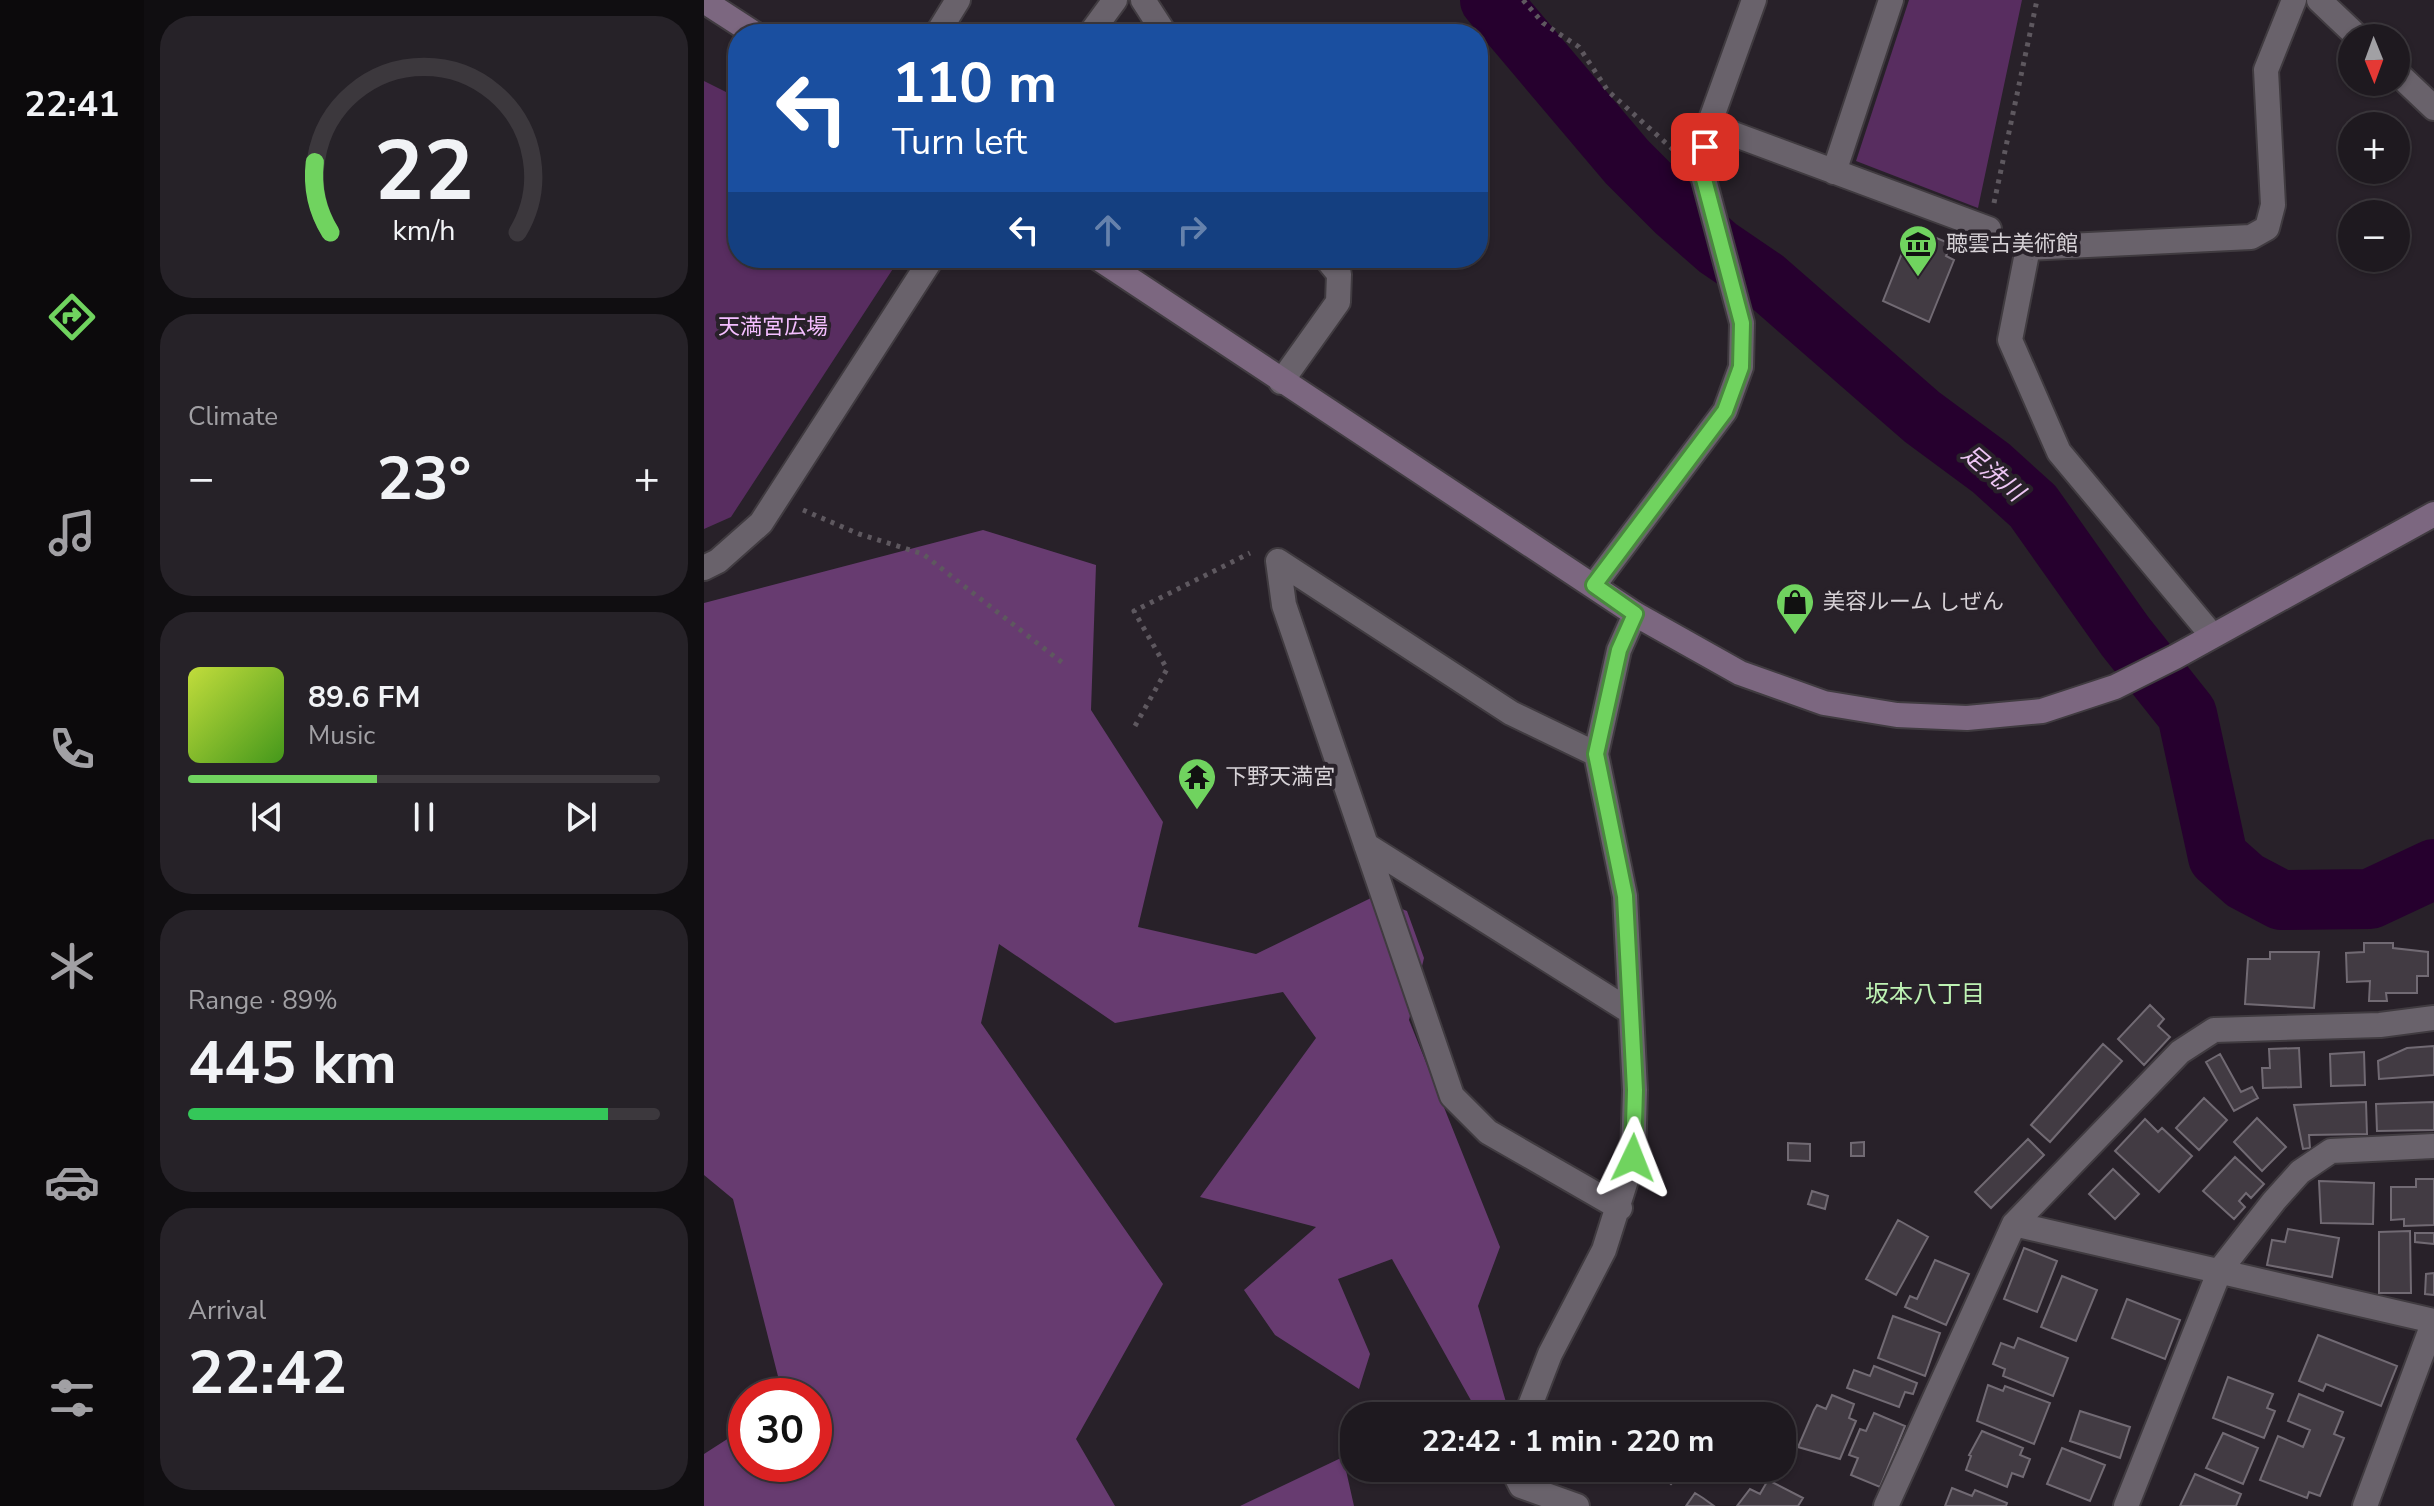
<!DOCTYPE html>
<html lang="en">
<head>
<meta charset="utf-8">
<style>
  :root { --surface:#1e191f; --page:#262228; --text:#f1f3f6; --muted:#a1a0a4; --line:#3c383d; --accent:#70d35f }
  body { margin:0; font-family:"Nunito Sans","Noto Sans JP",sans-serif; background:var(--page); color:var(--text); height:100vh; display:flex; flex-direction:column; font-size:30px; white-space:nowrap }
  * { box-sizing:border-box; margin:0 }
  p { font-size:26px; color:var(--muted) }
  .icon { flex:none; width:44px; height:44px; fill:none; stroke:currentColor; stroke-width:2; stroke-linecap:round; stroke-linejoin:round }
  .map { position:relative; flex:1; overflow:hidden }
  .drawer { display:flex; flex-direction:column; gap:16px; padding:16px; background:#100e11; width:560px }
  .drawer>* { flex:none }
  .banner { position:absolute; left:24px; top:24px; width:760px; height:244px; border-radius:32px; box-shadow:0 2px 6px #0004,0 0 0 2px var(--line); background:#1a4fa0; color:#fff; overflow:hidden }
  .needle { width:52px; rotate:179deg }
  .tools { position:absolute; left:1634px; top:24px; display:grid; gap:16px }
  .tools a { display:grid; place-items:center; width:72px; height:72px; border-radius:50%; background:var(--surface); box-shadow:0 2px 6px #0004,0 0 0 2px var(--line); font-size:40px }
  .speed { position:absolute; left:24px; top:1378px; display:flex; gap:16px; font-size:40px; font-weight:700; text-align:center }
  .speed>* { display:grid; place-content:center; width:104px; height:104px; border-radius:50%; background:var(--surface); box-shadow:0 2px 6px #0004,0 0 0 2px var(--line); line-height:1 }
  .speed .limit { border:12px solid #d22; background:#fff; color:#111 }
  .pin { position:absolute; display:grid; place-items:center; width:68px; height:68px; color:#fff; margin:-34px; border-radius:16px; box-shadow:0 4px 12px #0006 }
  .me { position:absolute; width:88px; margin:-44px; rotate:2deg; stroke-linejoin:round; filter:drop-shadow(0 0 6px #0008) }
  .turn { display:flex; align-items:center; gap:28px; height:168px; padding:0 32px; font-size:36px }
  .turn .icon { width:104px; height:104px; stroke-width:2.5 }
  .turn b { display:block; font-size:56px; line-height:68px }
  .lanes { display:flex; align-items:center; height:76px; padding:0 32px; background:#0003; justify-content:center; gap:40px; direction:ltr }
  .lanes .off { opacity:.35 }
  .big { font-size:60px; font-weight:700; line-height:1.1 }
  .drawer .tile { flex:1; display:flex; flex-direction:column; justify-content:center; gap:12px; min-width:0; padding:0 28px; border-radius:32px; background:var(--page) }
  .drawer .dial { align-items:center; gap:0 }
  .dial svg { height:208px; overflow:visible; fill:none; stroke:var(--line); stroke-width:7; stroke-linecap:round; text-anchor:middle }
  .dial text { fill:var(--text); stroke:none }
  .song { display:flex; align-items:center; gap:24px }
  .cover { width:96px; height:96px; border-radius:12px; background:linear-gradient(135deg,hsl(70 70% 55%),hsl(100 70% 35%)) }
  .played { height:8px; border-radius:4px; background:linear-gradient(90deg,var(--accent) 40%,var(--line) 40%) }
  .keys { display:flex; justify-content:space-around; direction:ltr }
  .heat { display:flex; justify-content:space-between; align-items:center; font-size:44px; direction:ltr }
  .charge { height:12px; border-radius:6px; background:linear-gradient(90deg,#34c759 89%,var(--line) 0) }
  .trip { position:absolute; left:636px; top:1402px; width:456px; height:80px; border-radius:32px; background:var(--surface); box-shadow:0 2px 6px #0004,0 0 0 2px var(--line); font-weight:700; line-height:80px; text-align:center }
  main { display:flex; flex:1; min-height:0 }
  .tab-bar { display:flex; flex-direction:column; width:144px; justify-content:space-around; align-items:center; background:#0c0a0c; color:var(--muted) }
  .tab-bar .icon { width:56px; height:56px }
  .tab-bar .selected { color:var(--accent) }
  .tab-bar b { font-size:36px; color:var(--text) }
  .map>svg:first-child { display:block }
  .green { fill:#582d60 }
  .forest { fill:#673b70 }
  .lines { fill:none; stroke-linecap:round; stroke-linejoin:round }
  .river { stroke:#26002e; stroke-width:60 }
  .building { fill:#423b43; stroke:#716a73; stroke-width:2 }
  .street-casing { stroke:#403b40; stroke-width:28 }
  .secondary-casing { stroke:#403b40; stroke-width:28 }
  .path { stroke:#5e585f; stroke-width:5; stroke-dasharray:4 6; stroke-linecap:butt }
  .street { stroke:#69626b; stroke-width:24 }
  .secondary { stroke:#7c6780; stroke-width:24 }
  .route-casing { stroke:#49893e; stroke-width:20 }
  .route { stroke:#70d35f; stroke-width:14 }
  .labels { text-anchor:middle; dominant-baseline:central; stroke-width:8; stroke-linejoin:round; paint-order:stroke }
  .poi-label { font-size:22px; fill:#d6d1d6; stroke:#282129; text-anchor:start }
  .park-label { font-size:22px; fill:#f4beff; stroke:#282129 }
  .water-label { font-size:24px; font-style:italic; fill:#eec6f5; stroke:#282129 }
  .neighbourhood-label { font-size:24px; fill:#bdf2b3; stroke:#282129 }
</style>
</head>
<body>
<main>
<nav class="tab-bar">
<b>22:41</b>
<svg class="icon selected" aria-label="directions" viewBox="0 0 24 24"><path d="M12 3l9 9-9 9-9-9zM9 14v-3h6M13 9l2 2-2 2"/></svg>
<svg class="icon" aria-label="music" viewBox="0 0 24 24"><path d="M9 18V5l10-2v13"/><circle cx="6" cy="18" r="3"/><circle cx="16" cy="16" r="3"/></svg>
<svg class="icon" aria-label="phone" viewBox="0 0 24 24"><path d="M5 4h4l2 5-3 2q2 4 5 5l2-3 5 2v4C11 20 4 13 5 4z"/></svg>
<svg class="icon" aria-label="climate" viewBox="0 0 24 24"><path d="M12 3v18M4 7l16 10M4 17L20 7"/></svg>
<svg class="icon" aria-label="car" viewBox="0 0 24 24"><path d="M5 17H2v-5l4-1 3-4h7l3 4 3 1v5h-3M9 17h6M6 11h13"/><circle cx="7" cy="17" r="2"/><circle cx="17" cy="17" r="2"/></svg>
<svg class="icon" aria-label="filters" viewBox="0 0 24 24"><path d="M4 7h16M4 17h16"/><circle cx="9" cy="7" r="2"/><circle cx="15" cy="17" r="2"/></svg>
</nav>
<section class="drawer">
<div class="tile dial"><svg viewBox="0 0 100 80">
<path d="M14 69A42 42 0 1 1 86 69"/>
<path d="M14 69A42 42 0 0 1 8 42" stroke="#70d35f"/>
<text x="50" y="56" font-size="32" font-weight="700">22</text>
<text x="50" y="72" font-size="11">km/h</text>
</svg></div>
<div class="tile"><p>Climate</p>
<div class="heat"><a>−</a><b class="big">23°</b><a>+</a></div>
</div>
<div class="tile">
<div class="song"><i class="cover"></i><div><b>89.6 FM</b><p>Music</p></div></div>
<div class="played"></div>
<div class="keys"><svg class="icon" aria-label="previous" viewBox="0 0 24 24"><path d="M18 5L8 12l10 7zM5 5v14"/></svg><svg class="icon" aria-label="pause" viewBox="0 0 24 24"><path d="M8 5v14M16 5v14"/></svg><svg class="icon" aria-label="next" viewBox="0 0 24 24"><path d="M6 5l10 7-10 7zM19 5v14"/></svg></div>
</div>
<div class="tile"><p>Range · 89%</p><b class="big">445 km</b><div class="charge"></div></div>
<div class="tile"><p>Arrival</p><b class="big">22:42</b></div>
</section>
<div class="map">
<svg width="1730" height="1506" viewBox="0 0 1730 1506">
  <rect width="100%" height="100%" fill="#282129"/>
  <path class="green" d="M1205,0h113l-44,208 -122,-47z
    M0,81l34,17v160h162l-169,259 -27,12z"/>
  <path class="forest" d="M279,530l113,35 -5,145 72,112 -25,105 118,27 117,-57 34,14 17,47 -15,62 91,227 -22,59 30,103 -30,4 -86,-154 -54,20 32,75 -11,35 -84,-54 -31,-45 72,-63 -116,-30 116,-159 -33,-46 -168,31 -116,-79 -18,79 182,261 -87,155 39,67h-411v-52l42,-27v37h68v-68h-31l-50,-197 -29,-24v-572z
    M639,1457l11,49h-114z"/>
  <g class="lines">
    <path class="river" d="M786,0l137,162 50,50 41,36 47,32 157,137 69,51 42,38 92,130 62,78 31,143 27,24 36,19 89,-1 64,-30"/>
  </g>
  <path class="building" d="M1208,228l39,16 -5,12 8,4 -25,62 -46,-21z
    M1660,943h29v5l35,4v24h-11v17h-31l1,8h-18l1,-20 -23,1 -1,-29 18,-1z
    M1566,952h49l-5,56 -69,-4 3,-45h22z
    M1446,1005l14,14 -6,7 12,11 -26,28 -26,-26z
    M1399,1044l19,17 -72,81 -19,-17z
    M1730,1046v29l-55,4 -1,-18 29,-13z
    M1595,1048l2,39 -38,1 -1,-20h8l-1,-19z
    M1660,1052l1,33 -34,1 -1,-32z
    M1516,1054l21,38 11,-5 6,11 -24,13 -28,-49z
    M1500,1098l23,22 -28,30 -23,-22z
    M1662,1102l1,32 -58,1 1,13 -7,1 -9,-44z
    M1730,1102v28l-57,1 -1,-27z
    M1553,1118l29,29 -24,24 -28,-29z
    M1441,1119l13,13 4,-4 30,28 -33,36 -44,-41z
    M1324,1139l16,16 -53,53 -16,-16z
    M1160,1142v14h-13v-13z
    M1084,1143l22,1v17l-22,-1z
    M1531,1157l29,27 -13,14 -5,-5 -7,8 6,6 -11,12 -31,-28z
    M1409,1169l26,25 -24,25 -26,-25z
    M1712,1179h18v46l-30,1v-7l-13,1v-33h25z
    M1615,1181l55,2 -1,41 -52,-1z
    M1108,1191l16,5 -3,13 -17,-5z
    M1194,1220l30,17 -32,58 -30,-16z
    M1584,1229l51,9 -7,39 -65,-12 5,-25 13,2z
    M1706,1231l1,62h-32v-61z
    M1711,1233h19v11l-19,-2z
    M1320,1248l33,13 -20,51 -33,-13z
    M1231,1260l34,14 -23,51 -41,-18 5,-11 7,3z
    M1730,1273v22l-9,-1 1,-20z
    M1358,1276l35,14 -21,51 -35,-14z
    M1423,1299l53,21 -15,39 -53,-21z
    M1189,1316l47,17 -15,43 -47,-18z
    M1614,1335l79,31 -16,40 -55,-22 -3,7 -24,-10z
    M1314,1338l50,20 -15,38 -50,-20 2,-7 -12,-5 8,-21 13,5z
    M1170,1366l43,17 -4,11 -8,-2 -6,15 -52,-19 7,-18 16,6z
    M1524,1377l45,17 -6,14 8,3 -11,27 -51,-20z
    M1284,1385l15,6 2,-5 45,17 -16,41 -57,-23z
    M1595,1394l44,18 -9,22 10,4 -24,58 -11,-4 -2,6 -47,-18 18,-44 25,11 7,-17 -22,-9z
    M1128,1395l22,9 -5,14 7,3 -16,38 -42,-12 16,-37 3,-5 9,4z
    M1376,1411l50,16 -10,31 -50,-17z
    M1170,1413l31,13 -25,61 -29,-12 7,-17 -9,-3 11,-26 6,2z
    M1278,1431l41,17 -3,7 10,4 -7,18 -11,-4 -5,14 -41,-17 5,-14 -2,-1z
    M1519,1433l35,15 -15,36 -37,-16z
    M1358,1448l43,17 -15,36 -43,-17z
    M950,1468h31l1,1 -15,15z
    M1491,1474l46,20 -5,12h-56z
    M1064,1480l35,18 -5,8h-61l13,-17 10,5z
    M1248,1488l20,8 3,-6 32,13 -1,3h-61z
    M991,1493l8,5 11,8h-28z"/>
  <g class="lines">
    <g class="street-casing">
      <path id="street" d="M439,0l22,34
        M1615,0l40,38
        M233,34l21,-34
        M386,34l25,-34
        M1692,72l38,36
        M1005,125l280,104
        M1130,172l57,-172
        M577,382l57,-80 1,-28 -13,-16
        M574,561l6,44 168,491 36,36 132,76
        M574,561l233,152 85,41
        M0,568l14,-7 43,-38 171,-265
        M890,585l131,-174 16,-44 1,-44 -41,-155 8,-43 45,-125
        M1507,634l-152,-182 -49,-112 18,-92 223,-11 16,-9 6,-23 -7,-135 28,-70
        M662,845l265,167
        M1310,1224l420,97
        M822,1416l24,-62 54,-104 29,-92 2,-68 -10,-194 -29,-142 23,-104 16,-36
        M808,1468l9,18 56,20
        M1182,1506l128,-282 166,-172 34,-22 166,-5 54,-7
        M1422,1506l94,-236 54,-69 26,-29 31,-21 103,-5
        M1661,1506l69,-185"/>
    </g>
    <g class="secondary-casing">
      <path id="secondary" d="M0,1l51,33
        M394,258l537,356 105,59 84,30 73,12 70,3 75,-7 73,-24 60,-30 259,-143"/>
    </g>
    <path class="path" d="M819,0l20,23 36,24 29,44 69,62
      M1290,203l43,-203
      M99,510l56,24 64,20 141,110
      M431,726l32,-57 -33,-58 116,-58"/>
    <use href="#street" class="street"/>
    <use href="#secondary" class="secondary"/>
  </g>
  <g class="lines">
    <g class="route-casing">
      <path id="route" d="M929,1158l2,-68 -10,-194 -29,-142 23,-104 16,-36 -41,-29 131,-174 16,-44 1,-44 -41,-155 4,-21"/>
    </g>
    <use href="#route" class="route"/>
  </g>
  <defs>
    <g id="museum-pin" transform="scale(2)"><path d="M0 17L-7.5 6A9.5 9.5 0 1 1 7.5 6Z" fill="#70d35f" stroke="#282129"/><path d="M0-6L6-3V-2H-6V-3ZM-5-1h2V3h-2ZM-1-1h2V3h-2ZM3-1h2V3H3ZM-6 4H6V6H-6Z" fill="#111"/></g>
    <g id="shop-pin" transform="scale(2)"><path d="M0 17L-7.5 6A9.5 9.5 0 1 1 7.5 6Z" fill="#70d35f" stroke="#282129"/><path d="M-5-2.5h2.3a2.7 3.5 0 0 1 5.4 0H5L5.5 6h-11ZM-1.5-2.5h3a1.5 2.3 0 0 0-3 0Z" fill="#111"/></g>
    <g id="temple-pin" transform="scale(2)"><path d="M0 17L-7.5 6A9.5 9.5 0 1 1 7.5 6Z" fill="#70d35f" stroke="#282129"/><path d="M0-6L5-2H3V0L6.5 2.5H4V6H1.5V3h-3V6H-4V2.5H-6.5L-3 0V-2H-5Z" fill="#111"/></g>
  </defs>
  <g fill-rule="evenodd">
    <use href="#museum-pin" x="1214" y="244"/>
    <use href="#shop-pin" x="1091" y="602"/>
    <use href="#temple-pin" x="493" y="777"/>
  </g>
  <g class="labels">
    <g class="poi-label">
      <text x="1242" y="244">聴雲古美術館</text>
      <text x="1119" y="602">美容ルーム しぜん</text>
      <text x="521" y="777">下野天満宮</text>
    </g>
    <g class="park-label">
      <text x="69" y="327">天満宮広場</text>
    </g>
    <g class="water-label">
      <text transform="translate(1289 473) rotate(40)">足洗川</text>
    </g>
    <g class="neighbourhood-label">
      <text x="1221" y="994">坂本八丁目</text>
    </g>
  </g>
</svg>
<div class="tools">
<a><svg class="needle" viewBox="-14 -14 28 28"><path d="M0-13l5 13h-10z" fill="#e53935"/><path d="M0 13l5-13h-10z" fill="#a1a0a4"/></svg></a>
<a>+</a>
<a>−</a>
</div>
<div class="speed"><div class="limit">30</div></div>
<div class="pin" style="left:1001px;top:147px;background:#d93025"><svg class="icon" aria-label="arrive" viewBox="0 0 24 24"><path d="M6 21V4h12l-3 4 3 4H6"/></svg></div>
<svg class="me" style="left:929px;top:1158px" viewBox="-20 -20 40 40"><path d="M0-17L14 15 0 8-14 15z" fill="#70d35f" stroke="#fff" stroke-width="4"/></svg>
<div class="trip">22:42 · 1 min · 220 m</div>
<div class="banner">
<div class="turn"><svg class="icon" aria-label="left" viewBox="0 0 24 24"><path d="M17 20v-9H6M10 6l-5 5 5 5"/></svg><div><b>110 m</b>Turn left</div></div>
<div class="lanes"><svg class="icon" aria-label="left" viewBox="0 0 24 24"><path d="M17 20v-9H6M10 6l-5 5 5 5"/></svg><svg class="icon off" aria-label="ahead" viewBox="0 0 24 24"><path d="M12 20V5M6 11l6-6 6 6"/></svg><svg class="icon off" aria-label="right" viewBox="0 0 24 24"><path d="M7 20v-9h11M14 6l5 5-5 5"/></svg></div>
</div>
</div>
</main>
</body>
</html>
